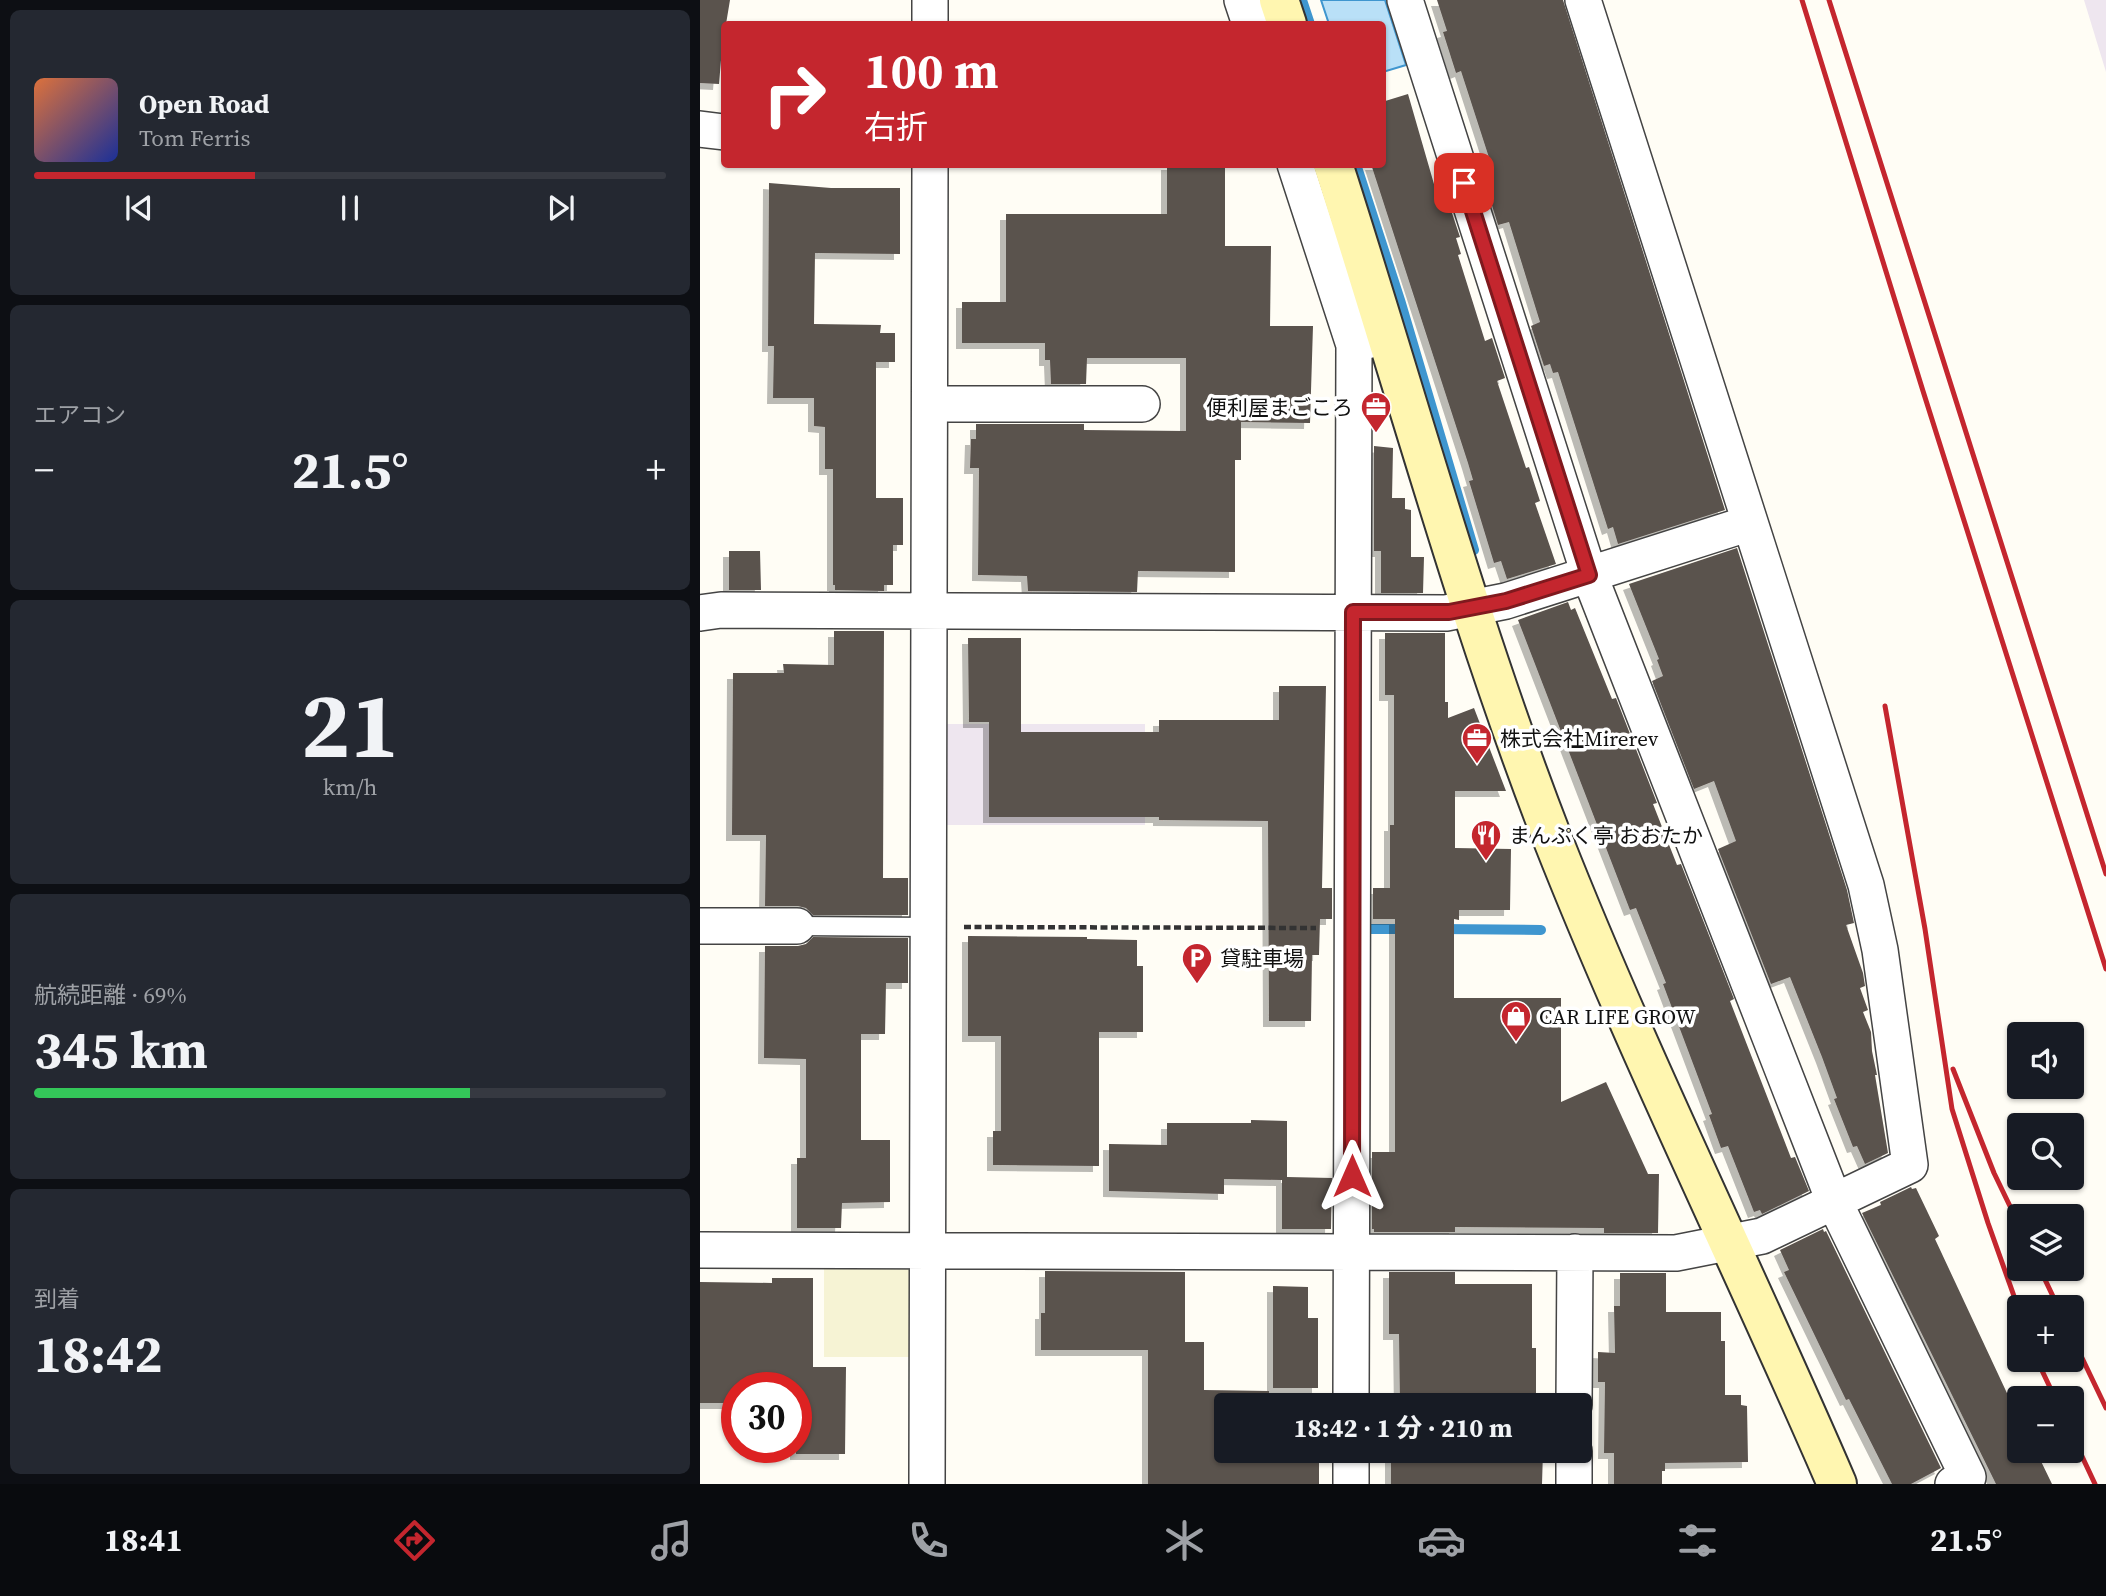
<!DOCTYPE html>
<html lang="ja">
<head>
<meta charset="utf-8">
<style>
  :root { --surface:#171b24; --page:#242831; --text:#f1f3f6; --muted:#9ea1a6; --line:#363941; --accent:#c4262e }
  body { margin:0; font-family:"Source Serif 4","Noto Sans JP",serif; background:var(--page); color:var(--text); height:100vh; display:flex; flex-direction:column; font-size:26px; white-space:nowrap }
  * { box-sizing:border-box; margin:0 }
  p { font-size:23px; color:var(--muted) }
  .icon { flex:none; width:38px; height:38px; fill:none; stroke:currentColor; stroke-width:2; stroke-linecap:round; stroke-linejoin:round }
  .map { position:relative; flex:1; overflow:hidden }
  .side { display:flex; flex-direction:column; gap:10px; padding:10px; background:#0d0f14; width:700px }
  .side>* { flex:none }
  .guide { position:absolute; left:21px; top:21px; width:665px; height:147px; border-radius:7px; box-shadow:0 2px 5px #0004; background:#c4262e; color:#fff; overflow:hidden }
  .controls { position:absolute; left:1307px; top:1022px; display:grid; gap:14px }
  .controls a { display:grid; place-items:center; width:77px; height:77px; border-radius:7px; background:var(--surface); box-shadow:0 2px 5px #0004; font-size:35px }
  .speed { position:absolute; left:21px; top:1372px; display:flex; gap:14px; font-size:35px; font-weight:700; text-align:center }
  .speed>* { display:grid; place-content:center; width:91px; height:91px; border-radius:50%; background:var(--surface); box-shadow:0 2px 5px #0004; line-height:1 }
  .speed .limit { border:10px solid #d22; background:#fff; color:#111 }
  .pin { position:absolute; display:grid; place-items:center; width:60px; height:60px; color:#fff; margin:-30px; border-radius:14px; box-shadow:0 4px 10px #0006 }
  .me { position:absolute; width:77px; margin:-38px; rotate:0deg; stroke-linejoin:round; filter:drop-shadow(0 0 5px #0008) }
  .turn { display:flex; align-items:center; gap:24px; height:147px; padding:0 28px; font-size:32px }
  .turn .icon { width:91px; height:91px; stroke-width:2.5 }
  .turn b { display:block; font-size:49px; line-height:60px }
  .big { font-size:52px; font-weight:700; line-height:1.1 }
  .side .widget { flex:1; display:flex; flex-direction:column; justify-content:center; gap:10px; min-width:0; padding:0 24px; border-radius:10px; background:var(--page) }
  .side .dial { align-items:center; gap:0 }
  .dial b { font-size:91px; line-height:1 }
  .song { display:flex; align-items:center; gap:21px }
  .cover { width:84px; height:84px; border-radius:10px; background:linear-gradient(135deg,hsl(20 70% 55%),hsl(230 70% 35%)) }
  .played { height:7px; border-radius:4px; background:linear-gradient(90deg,var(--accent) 35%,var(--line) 35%) }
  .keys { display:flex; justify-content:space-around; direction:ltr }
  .heat { display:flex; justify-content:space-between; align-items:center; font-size:38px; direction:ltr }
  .charge { height:10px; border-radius:5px; background:linear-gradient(90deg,#34c759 69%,var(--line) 0) }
  .trip { position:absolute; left:514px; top:1393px; width:378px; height:70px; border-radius:7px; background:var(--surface); box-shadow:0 2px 5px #0004; font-weight:700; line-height:70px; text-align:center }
  .menu { display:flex; height:112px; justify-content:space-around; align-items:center; background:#090b0e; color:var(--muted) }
  .menu .icon { width:49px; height:49px }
  .menu .current { color:var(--accent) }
  .menu b { font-size:32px; color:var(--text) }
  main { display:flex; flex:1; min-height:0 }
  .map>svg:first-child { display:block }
  .industrial { fill:#eee6ef }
  .farmland { fill:#f6f3d4 }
  .water { fill:#b9e0f7; stroke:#3f96cf; stroke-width:2 }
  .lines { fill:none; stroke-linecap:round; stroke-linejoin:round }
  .stream { stroke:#3f96cf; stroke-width:10 }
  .building { fill:#5a524d; filter:url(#shadow) }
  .lane-casing { stroke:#444; stroke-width:21 }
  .street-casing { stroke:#444; stroke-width:38 }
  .secondary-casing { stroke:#333; stroke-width:42 }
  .path { stroke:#333; stroke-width:4.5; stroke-dasharray:7 3.5; stroke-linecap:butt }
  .lane { stroke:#fff; stroke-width:18 }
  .street { stroke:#fff; stroke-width:35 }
  .secondary { stroke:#fff6b0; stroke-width:38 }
  .rail { stroke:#c4262e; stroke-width:5 }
  .route-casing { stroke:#7f191e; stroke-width:18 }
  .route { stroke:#c4262e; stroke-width:12 }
  .labels { text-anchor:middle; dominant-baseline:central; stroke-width:7; stroke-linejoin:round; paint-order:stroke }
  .poi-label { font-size:21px; fill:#111; stroke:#fff; text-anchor:start }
</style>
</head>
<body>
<main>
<section class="side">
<div class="widget">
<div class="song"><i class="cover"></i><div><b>Open Road</b><p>Tom Ferris</p></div></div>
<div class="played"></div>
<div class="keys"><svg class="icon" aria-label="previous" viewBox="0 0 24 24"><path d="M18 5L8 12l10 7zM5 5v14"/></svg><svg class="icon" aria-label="pause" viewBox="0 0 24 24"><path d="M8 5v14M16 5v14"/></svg><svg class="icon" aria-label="next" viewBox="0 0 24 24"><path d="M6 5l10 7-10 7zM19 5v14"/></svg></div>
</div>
<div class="widget"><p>エアコン</p>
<div class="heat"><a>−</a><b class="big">21.5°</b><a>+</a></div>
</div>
<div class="widget dial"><b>21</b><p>km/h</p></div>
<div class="widget"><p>航続距離 · 69%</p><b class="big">345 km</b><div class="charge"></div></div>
<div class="widget"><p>到着</p><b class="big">18:42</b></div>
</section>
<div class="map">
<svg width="1406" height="1484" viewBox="0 0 1406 1484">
  <defs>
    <filter id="shadow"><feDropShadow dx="-6" dy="6" stdDeviation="0" flood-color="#0004"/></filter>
  </defs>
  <rect width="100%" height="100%" fill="#fffdf5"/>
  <path class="industrial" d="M1384,0h22v72z
    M242,724h203v101h-203z"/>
  <path class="farmland" d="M124,1264h79l11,11 -1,82h-89z"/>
  <path class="water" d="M621,0h64l21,65 -23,7 -1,-48h-53z"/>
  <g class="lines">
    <path class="stream" d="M602,0l8,24
      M656,164l44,136 74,250
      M668,929h40
      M741,929l100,1"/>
  </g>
  <path class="building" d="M0,0h30l-4,24h-2l-5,60 -19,-1z
    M737,0h126l162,510 -107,34 -5,-17 -5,2 -50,-157 -5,1 -3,-9 -6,2 -13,-40 9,-4 -31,-100 -11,3 -15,-49 11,-3 -33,-102 -5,2 -13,-41 4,-1z
    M708,94l28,97 8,-2 16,48 -4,1 5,16 -3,1 27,86 7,-3 13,40 -8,3 29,87 3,-1 11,34 -5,2 21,61 -49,15 -6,-18 -7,2 -11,-36 -14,-46 4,-1 -5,-17 -97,-299h11v-62z
    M467,164h58v82h46l-1,80h43l-3,97 -69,-1v38h-6v112l-97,-1 -1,21 -109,-1 -1,-15 -49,-1 1,-107h-9l1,-29h5v-15h108v6l102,1v-73h-99l-1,26h-35l-1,-24h-5v-17h-83v-41h44v-88h161z
    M69,183l62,5h69v66l-85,-1 -1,71 67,1 -1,8h15v29h-19v136h27v47h-10v40h-9v6l-49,-1v-5h-2v-116h-8v-42l-11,-1v-28h-41l1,-52h-6z
    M674,446l19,2 -1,50h13v11l6,1v47h13l-1,36h-42v-42h-7z
    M1037,548l110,342 7,33 -8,2 17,48 2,13 -5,2 8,22 -5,2 8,20 1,19 5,24h-2l13,78 -23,11 -8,-18 -4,1 -19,-48 3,-1 -15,-41 -32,-80 -19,7 -53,-135 18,-8 -22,-60 -20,8 -42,-108 11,-5 -6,-16 2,-1 -30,-75z
    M29,551h31l1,39h-32z
    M868,602l3,8 4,-2 37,91 4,-1 41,105 -4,1 24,61 4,-1 53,135 -4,2 61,157 4,-1 14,34 -47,23 -2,-4 -6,2 -26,-66 -7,2 -12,-33 3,-1 -49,-130 3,-1 -30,-75 -6,2 -112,-290z
    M134,631h50l-1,247h25v37h-95l-7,-7 -8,-2h-33l1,-71h-34l1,-162h51l-1,-9 51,1z
    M685,633h60v69h3v16l26,-10 32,83h-51v57l56,1 -1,61h-51v10l-5,-1v79h107v104l45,-20 42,92h11l-1,59h-54v-5l-149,-1v5h-81v-3h-2v-77h23v-233h-22v-31h17v-63h4v-130h-9z
    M268,638h53v94h138v-12h120v-34h47l-4,202h10v31h-12l-1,36h-7l-1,66h-42l-1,-200 -109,-1v-3h-170v-95h-20z
    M268,936l119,1v2l50,1v26h6v66h-44v134l-106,-1v-34h8v-95h-33z
    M113,937l95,1v45h-22l-1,51h-24v106h29v62l-48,1 -1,25h-44v-70h9v-99l-42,-1 1,-112h33l8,-2z
    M551,1120l36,1v56l45,1 -1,51h-49v-49l-58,-1v15l-115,-3v-47l58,1v-22h84z
    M1211,1187l1,2 4,-1 23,48 -4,3 85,182v30h16l16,33h-56l-134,-271 19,-8 -1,-3z
    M1123,1229l1,3 2,-1 115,237 -30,16h-19l-43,-85 -3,1 -62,-128 5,-2 -9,-20z
    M345,1271l140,1v70h19v48l65,1v14h-42v46h92v33h-171v-134h-107v-37h4z
    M689,1272h66v12h77v64h4v57h-136l-1,-71h-10z
    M920,1273h46v39h55v29h4v54h16v10l6,1 1,56 -83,1v8h-3v13h-48v-31h-10l1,-71h-7v-30l17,1 -1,-47h6z
    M72,1278h41v89h33l-1,87h-49v-66h-59v15h-37v-121l72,1z
    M573,1286l35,1v31h10v70h-45z
    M691,1451h152l-1,33h-151z"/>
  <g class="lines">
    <g class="lane-casing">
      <path id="lane" d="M97,926l131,1"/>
    </g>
    <g class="street-casing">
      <path id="street" d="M542,0l8,24
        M705,0l184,574 245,627 134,276 -15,7
        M230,24v-24
        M0,129l24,3
        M595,164l59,181 22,-7
        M230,404h212
        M0,613l21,-3 725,3 60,-12 244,-78
        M0,926h97
        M0,1250l976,3 86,-17 148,-71 -30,-215 -14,-65 -283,-885
        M651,1405l3,-1060
        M874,1405l1,-153
        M227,1484l3,-1320
        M651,1484v-33
        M874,1484v-33"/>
    </g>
    <g class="secondary-casing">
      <path id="secondary" d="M579,0l8,24
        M633,164c73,226 134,455 220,676 86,218 191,428 284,644"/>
    </g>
    <path class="path" d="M264,927l352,1"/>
    <use href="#lane" class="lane"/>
    <use href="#street" class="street"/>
    <use href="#secondary" class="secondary"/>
    <path class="rail" d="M1102,0l121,391 183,578
      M1129,0l277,874
      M1185,706l40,223 27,180 36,114 32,90
      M1253,1069l41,104 26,54
      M1340,1269l18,38
      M1372,1337l34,71
      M1337,1360l18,38
      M1372,1435l23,49"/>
  </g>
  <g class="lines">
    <g class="route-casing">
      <path id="route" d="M652,1176l1,-564h96l57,-11 83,-26 -125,-392"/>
    </g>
    <use href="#route" class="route"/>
  </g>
  <defs>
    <g id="office-pin" transform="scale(1.575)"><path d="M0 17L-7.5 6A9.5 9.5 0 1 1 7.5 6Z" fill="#c4262e" stroke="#fff"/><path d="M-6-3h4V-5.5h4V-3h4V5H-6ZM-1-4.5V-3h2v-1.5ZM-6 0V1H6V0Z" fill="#fff"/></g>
    <g id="restaurant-pin" transform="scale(1.575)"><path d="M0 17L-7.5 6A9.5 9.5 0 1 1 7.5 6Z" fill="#c4262e" stroke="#fff"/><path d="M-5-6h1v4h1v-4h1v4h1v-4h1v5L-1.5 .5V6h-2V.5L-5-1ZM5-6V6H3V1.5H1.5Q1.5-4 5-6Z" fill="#fff"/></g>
    <g id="parking-pin" transform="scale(1.575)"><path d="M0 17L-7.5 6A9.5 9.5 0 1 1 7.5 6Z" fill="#c4262e" stroke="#fff"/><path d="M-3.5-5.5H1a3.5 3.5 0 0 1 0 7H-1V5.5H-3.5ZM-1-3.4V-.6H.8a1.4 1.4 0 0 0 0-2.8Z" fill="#fff"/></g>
    <g id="shop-pin" transform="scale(1.575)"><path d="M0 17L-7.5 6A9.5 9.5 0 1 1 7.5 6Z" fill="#c4262e" stroke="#fff"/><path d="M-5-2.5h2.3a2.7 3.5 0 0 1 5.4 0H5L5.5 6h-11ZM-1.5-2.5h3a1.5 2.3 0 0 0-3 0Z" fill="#fff"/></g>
  </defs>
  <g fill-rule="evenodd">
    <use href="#office-pin" x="676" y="407"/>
    <use href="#office-pin" x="777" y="738"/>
    <use href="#restaurant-pin" x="786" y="835"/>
    <use href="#parking-pin" x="497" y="958"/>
    <use href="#shop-pin" x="816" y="1016"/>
  </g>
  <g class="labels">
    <g class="poi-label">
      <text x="653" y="407" text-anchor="end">便利屋まごころ</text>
      <text x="800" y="738">株式会社Mirerev</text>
      <text x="809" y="835">まんぷく亭 おおたか</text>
      <text x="520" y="958">貸駐車場</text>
      <text x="839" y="1016">CAR LIFE GROW</text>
    </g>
  </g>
</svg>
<div class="controls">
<a><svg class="icon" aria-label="sound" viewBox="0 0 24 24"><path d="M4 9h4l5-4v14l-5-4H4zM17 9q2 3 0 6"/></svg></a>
<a><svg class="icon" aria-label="search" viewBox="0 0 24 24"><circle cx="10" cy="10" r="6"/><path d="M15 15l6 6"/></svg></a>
<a><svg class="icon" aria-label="layers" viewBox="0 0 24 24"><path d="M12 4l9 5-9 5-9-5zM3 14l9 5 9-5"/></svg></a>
<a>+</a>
<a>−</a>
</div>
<div class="speed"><div class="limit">30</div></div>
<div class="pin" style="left:764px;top:183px;background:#d93025"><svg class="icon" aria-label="arrive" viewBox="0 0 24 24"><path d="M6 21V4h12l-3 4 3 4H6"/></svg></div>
<svg class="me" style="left:652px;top:1176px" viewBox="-20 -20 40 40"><path d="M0-17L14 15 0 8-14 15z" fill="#c4262e" stroke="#fff" stroke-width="4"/></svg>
<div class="trip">18:42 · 1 分 · 210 m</div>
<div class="guide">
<div class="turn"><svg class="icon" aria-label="right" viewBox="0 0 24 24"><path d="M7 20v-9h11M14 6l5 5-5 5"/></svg><div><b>100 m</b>右折</div></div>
</div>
</div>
</main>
<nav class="menu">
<b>18:41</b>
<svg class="icon current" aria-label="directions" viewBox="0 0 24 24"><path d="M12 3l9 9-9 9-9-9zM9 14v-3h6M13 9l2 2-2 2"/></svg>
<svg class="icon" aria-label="music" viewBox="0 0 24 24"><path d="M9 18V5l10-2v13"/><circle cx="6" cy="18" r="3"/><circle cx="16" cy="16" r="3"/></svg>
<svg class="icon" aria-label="phone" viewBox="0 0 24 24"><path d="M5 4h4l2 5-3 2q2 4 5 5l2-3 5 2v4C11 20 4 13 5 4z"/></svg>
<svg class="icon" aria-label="climate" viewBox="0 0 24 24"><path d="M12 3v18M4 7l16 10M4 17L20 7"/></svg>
<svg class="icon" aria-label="car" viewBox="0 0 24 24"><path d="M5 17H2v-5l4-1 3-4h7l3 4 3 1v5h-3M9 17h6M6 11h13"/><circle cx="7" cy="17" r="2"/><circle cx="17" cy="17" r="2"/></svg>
<svg class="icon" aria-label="filters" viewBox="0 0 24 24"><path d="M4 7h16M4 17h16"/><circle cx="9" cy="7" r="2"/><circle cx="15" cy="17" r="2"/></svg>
<b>21.5°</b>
</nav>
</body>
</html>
